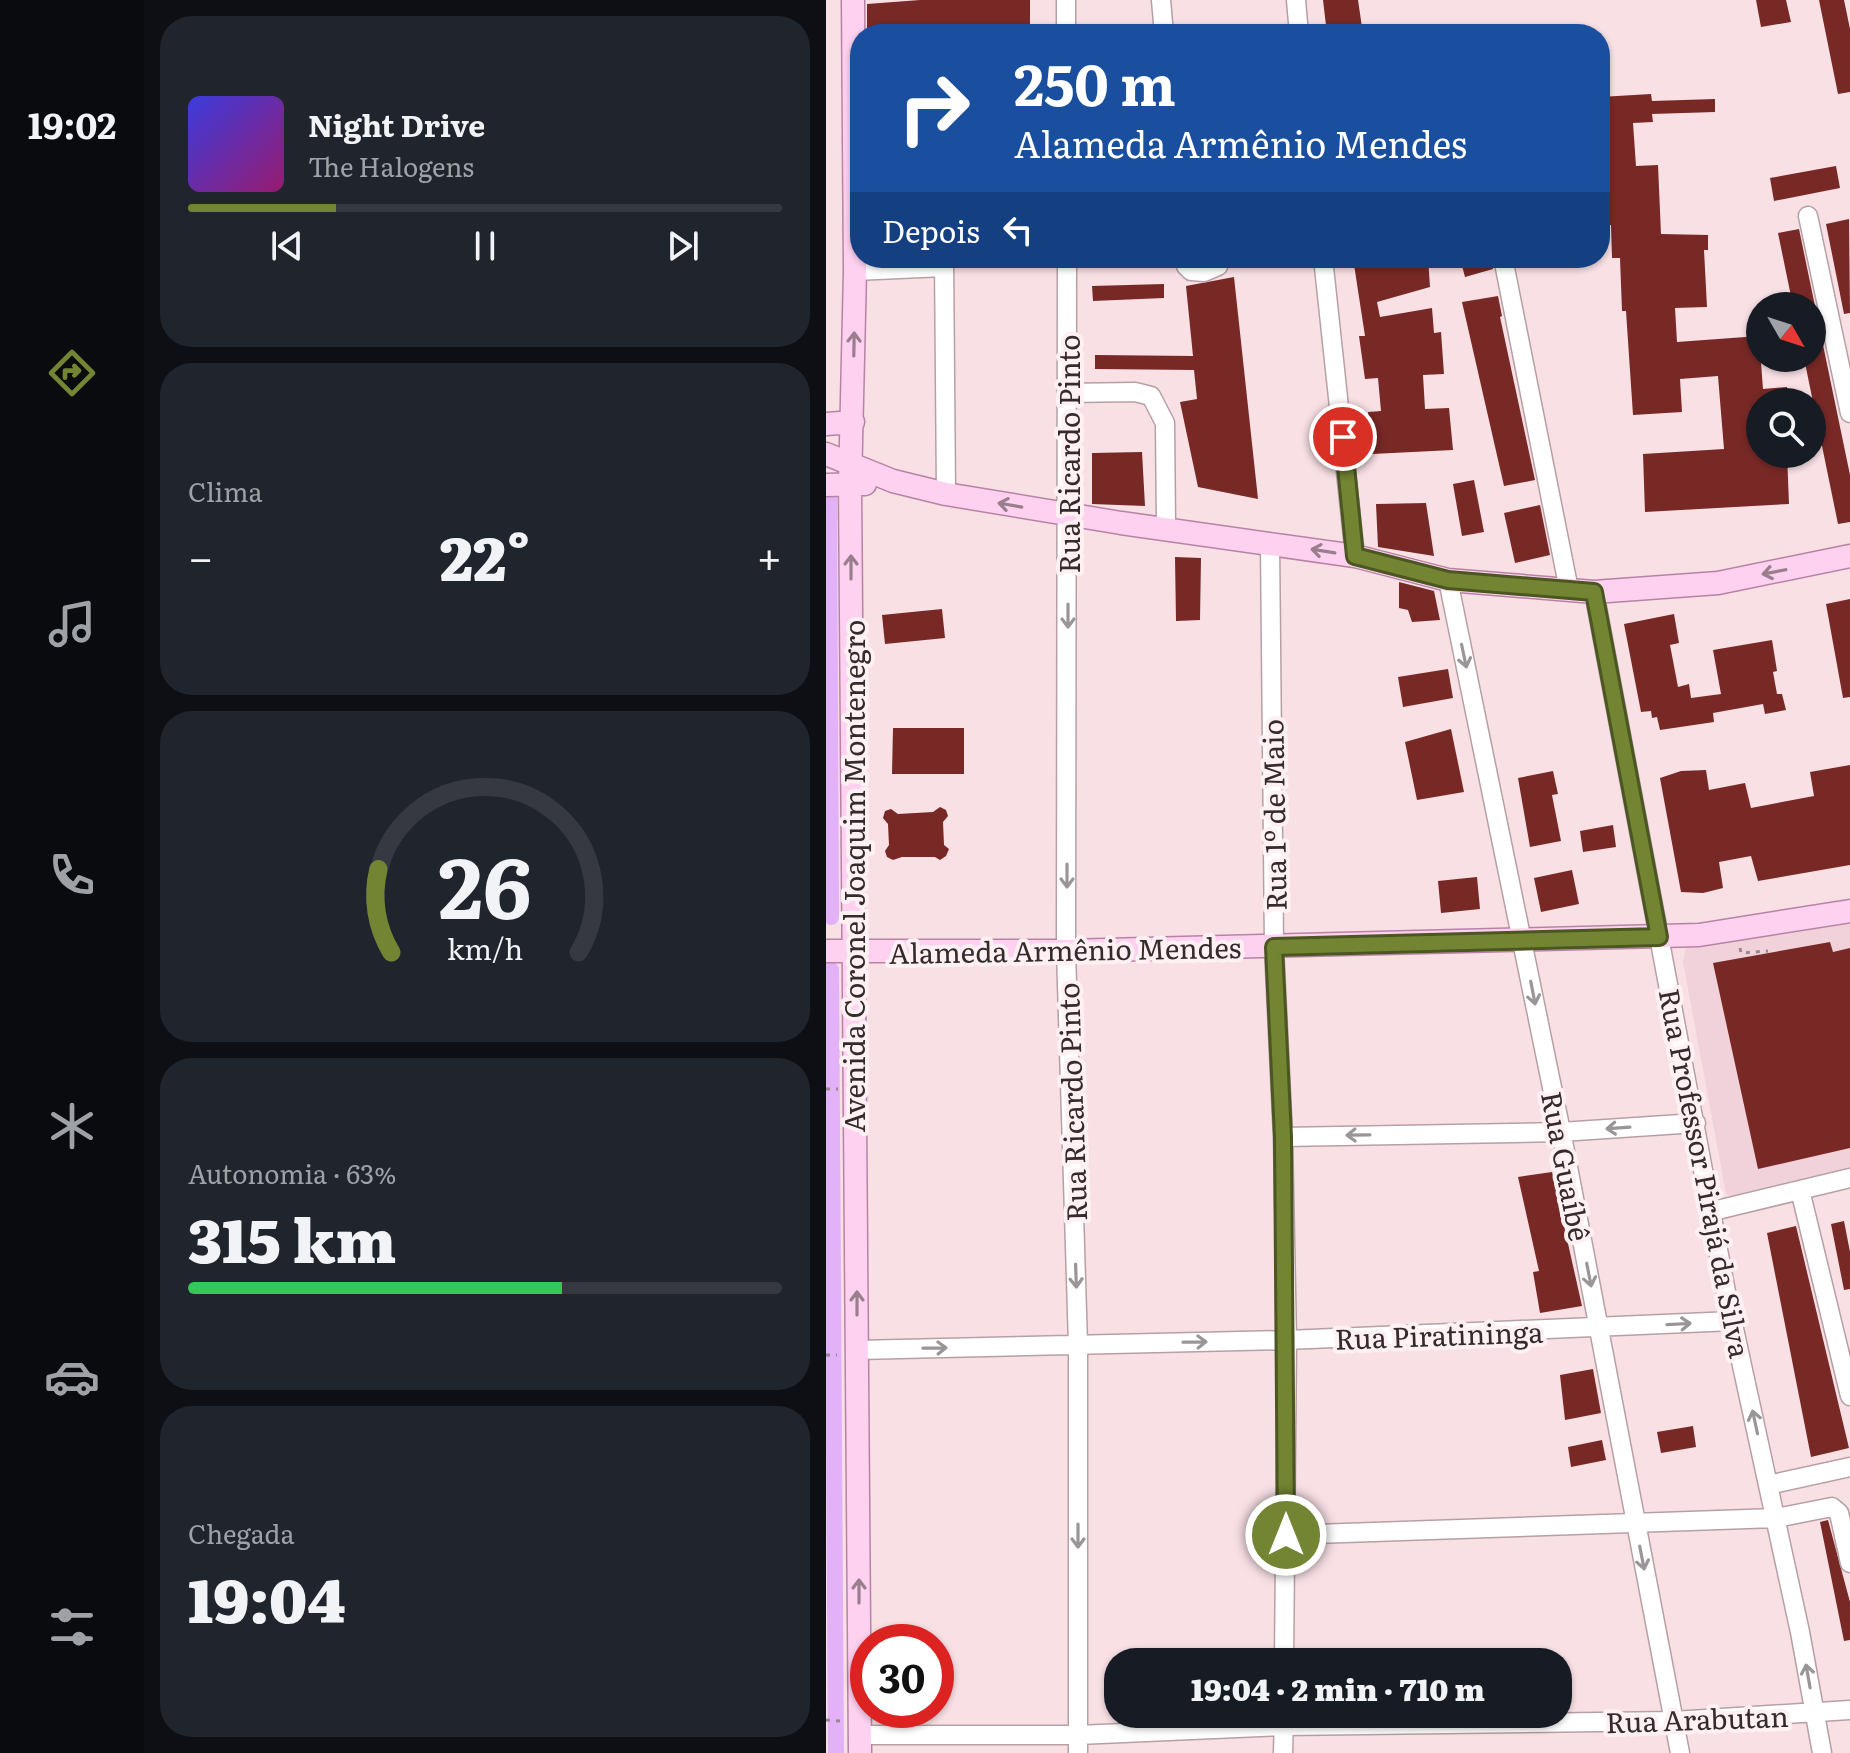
<!DOCTYPE html>
<html lang="pt">
<head>
<meta charset="utf-8">
<style>
  :root { --surface:#171b24; --page:#20242c; --text:#f1f3f6; --muted:#9ea1a6; --line:#363941; --accent:#738433 }
  body { margin:0; font-family:Literata,serif; background:var(--page); color:var(--text); height:100vh; display:flex; flex-direction:column; font-size:30px; white-space:nowrap }
  * { box-sizing:border-box; margin:0 }
  p { font-size:26px; color:var(--muted) }
  .icon { flex:none; width:44px; height:44px; fill:none; stroke:currentColor; stroke-width:2; stroke-linecap:round; stroke-linejoin:round }
  .map { position:relative; flex:1; overflow:hidden }
  .sheet { display:flex; flex-direction:column; gap:16px; padding:16px; background:#0d0f14; width:682px }
  .sheet>* { flex:none }
  .hud { position:absolute; left:24px; top:24px; width:760px; height:244px; border-radius:32px; box-shadow:0 2px 6px #0004; background:#1a4fa0; color:#fff; overflow:hidden }
  .needle { width:52px; rotate:129deg }
  .buttons { position:absolute; left:920px; top:292px; display:grid; gap:16px }
  .buttons a { display:grid; place-items:center; width:80px; height:80px; border-radius:50%; background:var(--surface); box-shadow:0 2px 6px #0004; font-size:40px }
  .speed { position:absolute; left:24px; top:1624px; display:flex; gap:16px; font-size:40px; font-weight:700; text-align:center }
  .speed>* { display:grid; place-content:center; width:104px; height:104px; border-radius:50%; background:var(--surface); box-shadow:0 2px 6px #0004; line-height:1 }
  .speed .limit { border:12px solid #d22; background:#fff; color:#111 }
  .pin { position:absolute; display:grid; place-items:center; width:68px; height:68px; color:#fff; margin:-34px; border:4px solid #fff; border-radius:50%; box-shadow:0 2px 8px #0007 }
  .me { position:absolute; width:88px; margin:-44px; rotate:0deg; stroke-linejoin:round; filter:drop-shadow(0 0 6px #0008) }
  .turn { display:flex; align-items:center; gap:28px; height:168px; padding:0 32px; font-size:36px }
  .turn .icon { width:104px; height:104px; stroke-width:2.5 }
  .turn b { display:block; font-size:56px; line-height:68px }
  .then { display:flex; align-items:center; height:76px; padding:0 32px; background:#0003; gap:16px; font-size:30px }
  .big { font-size:60px; font-weight:800; line-height:1.1 }
  .sheet .widget { flex:1; display:flex; flex-direction:column; justify-content:center; gap:12px; min-width:0; padding:0 28px; border-radius:32px; background:var(--page) }
  .sheet .dial { align-items:center; gap:0 }
  .dial svg { height:208px; overflow:visible; fill:none; stroke:var(--line); stroke-width:7; stroke-linecap:round; text-anchor:middle }
  .dial text { fill:var(--text); stroke:none }
  .song { display:flex; align-items:center; gap:24px }
  .cover { width:96px; height:96px; border-radius:12px; background:linear-gradient(135deg,hsl(240 70% 55%),hsl(320 70% 35%)) }
  .played { height:8px; border-radius:4px; background:linear-gradient(90deg,var(--accent) 25%,var(--line) 25%) }
  .keys { display:flex; justify-content:space-around; direction:ltr }
  .heat { display:flex; justify-content:space-between; align-items:center; font-size:44px; direction:ltr }
  .charge { height:12px; border-radius:6px; background:linear-gradient(90deg,#34c759 63%,var(--line) 0) }
  .trip { position:absolute; left:278px; top:1648px; width:468px; height:80px; border-radius:32px; background:var(--surface); box-shadow:0 2px 6px #0004; font-weight:800; line-height:80px; text-align:center }
  main { display:flex; flex:1; min-height:0 }
  .menu { display:flex; flex-direction:column; width:144px; justify-content:space-around; align-items:center; background:#090b0e; color:var(--muted) }
  .menu .icon { width:56px; height:56px }
  .menu .current { color:var(--accent) }
  .menu b { font-size:36px; color:var(--text) }
  .map>svg:first-child { display:block }
  .built { fill:#f2d2da }
  .lines { fill:none; stroke-linecap:round; stroke-linejoin:round }
  .canal { stroke:#e2b1f8; stroke-width:16 }
  .building { fill:#782926 }
  .minor-casing { stroke:#b7a0a5; stroke-width:21 }
  .major-casing { stroke:#b783a5; stroke-width:25 }
  .path { stroke:#98878b; stroke-width:3; stroke-dasharray:4 6; stroke-linecap:butt }
  .minor { stroke:#fff; stroke-width:18 }
  .major { stroke:#fed1f0; stroke-width:22 }
  .oneway { stroke:#997e8e }
  .oneway2 { stroke:#9a9596 }
  .route-casing { stroke:#4b5621; stroke-width:20 }
  .route { stroke:#738433; stroke-width:14 }
  .labels { text-anchor:middle; dominant-baseline:central; stroke-width:8; stroke-linejoin:round; paint-order:stroke }
  .street-label { font-size:28px; fill:#342b2d; stroke:#fff0f3 }
</style>
</head>
<body>
<main>
<nav class="menu">
<b>19:02</b>
<svg class="icon current" aria-label="directions" viewBox="0 0 24 24"><path d="M12 3l9 9-9 9-9-9zM9 14v-3h6M13 9l2 2-2 2"/></svg>
<svg class="icon" aria-label="music" viewBox="0 0 24 24"><path d="M9 18V5l10-2v13"/><circle cx="6" cy="18" r="3"/><circle cx="16" cy="16" r="3"/></svg>
<svg class="icon" aria-label="phone" viewBox="0 0 24 24"><path d="M5 4h4l2 5-3 2q2 4 5 5l2-3 5 2v4C11 20 4 13 5 4z"/></svg>
<svg class="icon" aria-label="climate" viewBox="0 0 24 24"><path d="M12 3v18M4 7l16 10M4 17L20 7"/></svg>
<svg class="icon" aria-label="car" viewBox="0 0 24 24"><path d="M5 17H2v-5l4-1 3-4h7l3 4 3 1v5h-3M9 17h6M6 11h13"/><circle cx="7" cy="17" r="2"/><circle cx="17" cy="17" r="2"/></svg>
<svg class="icon" aria-label="filters" viewBox="0 0 24 24"><path d="M4 7h16M4 17h16"/><circle cx="9" cy="7" r="2"/><circle cx="15" cy="17" r="2"/></svg>
</nav>
<section class="sheet">
<div class="widget">
<div class="song"><i class="cover"></i><div><b>Night Drive</b><p>The Halogens</p></div></div>
<div class="played"></div>
<div class="keys"><svg class="icon" aria-label="previous" viewBox="0 0 24 24"><path d="M18 5L8 12l10 7zM5 5v14"/></svg><svg class="icon" aria-label="pause" viewBox="0 0 24 24"><path d="M8 5v14M16 5v14"/></svg><svg class="icon" aria-label="next" viewBox="0 0 24 24"><path d="M6 5l10 7-10 7zM19 5v14"/></svg></div>
</div>
<div class="widget"><p>Clima</p>
<div class="heat"><a>−</a><b class="big">22°</b><a>+</a></div>
</div>
<div class="widget dial"><svg viewBox="0 0 100 80">
<path d="M14 69A42 42 0 1 1 86 69"/>
<path d="M14 69A42 42 0 0 1 9 37" stroke="#738433"/>
<text x="50" y="56" font-size="32" font-weight="700">26</text>
<text x="50" y="72" font-size="11">km/h</text>
</svg></div>
<div class="widget"><p>Autonomia · 63%</p><b class="big">315 km</b><div class="charge"></div></div>
<div class="widget"><p>Chegada</p><b class="big">19:04</b></div>
</section>
<div class="map">
<svg width="1024" height="1753" viewBox="0 0 1024 1753">
  <rect width="100%" height="100%" fill="#f8e0e5"/>
  <path class="built" d="M1024,921v248l-112,29 -7,-1 -5,-3 -43,-232 3,-15z"/>
  <g class="lines">
    <path class="canal" d="M3,486l2,431
      M5,970l5,783"/>
  </g>
  <path class="building" d="M94,0h110v34h-163v-30z
    M497,0h35l5,34h-36z
    M930,0h30l5,22 -30,5z
    M993,0h25l6,29v63l-12,2z
    M825,94l1,7 63,-2v13l-63,2 1,8 -20,1 3,43 22,-1 3,69 47,1v15h-4l3,57 -32,1 2,34 82,-6 4,53 24,-2 1,15h-28v52h27l2,50 -144,8 -2,-58 81,-5 -6,-73 -38,3 2,33 -49,3 -7,-104h-4l-2,-53h-8l-1,-33 -11,1v-129z
    M1010,166l4,22 -66,13 -4,-23z
    M1023,219l1,94 -6,1 -18,-90z
    M973,229l16,77h-22l-15,-73z
    M527,258h75l2,29 -53,15 3,15 52,-9 2,25 7,-1 3,42 -21,1 2,34 24,-1 4,42 -81,4 -4,-42 13,-1 -3,-33 -13,1 -6,-43h6z
    M634,258h31l2,11 -28,8z
    M408,277l24,222 -60,-12 -18,-85 17,-3 -3,-29 -99,-1v-14l98,1 -7,-70z
    M338,284v14l-71,3 -1,-15z
    M672,296l4,20 -2,1 35,163 -31,6 -42,-184z
    M991,316l33,159v47l-12,2 -34,-166h8v-41z
    M316,452l3,54 -53,-2v-51z
    M648,480l10,52 -22,4 -9,-52z
    M600,503l8,53 -56,-9 -2,-43z
    M714,505l10,50 -35,8 -11,-50z
    M349,557l26,1 -1,62 -24,1z
    M573,582l35,9 6,29 -28,2 -4,-12 -9,-2z
    M1024,599v98l-7,1 -17,-94z
    M116,609l3,29 -60,6 -3,-29z
    M848,614l5,29 -9,2 8,42 11,-3 2,14 30,-4 -8,-44 59,-10 5,31 -4,1 4,22h5l4,16 -21,4 -2,-10 -50,9 1,9 -54,8 -3,-13 -5,1 -1,-7 -10,1 -17,-88z
    M622,669l5,29 -50,9 -5,-30z
    M67,728h71v46h-72z
    M625,729l13,63 -47,8 -12,-58z
    M1024,765v100l-92,16 -7,-25 -32,6 4,26 -20,5 -22,-1 -21,-114 21,-7 25,-1 3,20 36,-7 6,25 63,-12 -4,-24z
    M727,771l5,23 -6,1 9,46 -31,6 -12,-69z
    M114,807l6,3 2,6 -5,6 1,23 5,4 -3,7 -6,4 -5,-3h-33l-9,3 -6,-3 -2,-6 4,-6 -1,-21 -5,-6 2,-7 6,-2 7,5 35,-2z
    M787,825l3,22 -33,5 -3,-21z
    M746,870l7,34 -38,8 -7,-34z
    M651,877l3,32 -39,4 -3,-32z
    M1004,942l3,10 17,-4v200l-92,21 -45,-206z
    M726,1172l30,134 -42,7 -7,-41 6,-1 -21,-94z
    M1018,1221l6,31v37l-6,1 -13,-66z
    M970,1226l53,222 -38,9 -44,-224z
    M767,1369l8,44 -36,7 -5,-45z
    M867,1426l3,21 -35,6 -4,-21z
    M776,1440l4,20 -35,7 -3,-20z
    M1002,1520l22,82v38l-6,1 -24,-119z"/>
  <g class="lines">
    <g class="minor-casing">
      <path id="minor" d="M240,0v34
        M335,0l3,34
        M470,0l3,34
        M982,216l42,197
        M118,258l2,236
        M241,258l-1,693 12,394v408
        M359,258l1,8 5,5 13,1 14,-6v-8
        M497,258l32,298
        M677,258l66,332
        M29,271l89,-4
        M242,393l67,-1 16,4 14,27 1,105
        M444,543l4,404 9,190 4,203 -3,322
        M622,580l116,566 116,607
        M768,592l132,700 74,340 22,121
        M457,1137l278,-5 135,-9
        M974,1190l50,206
        M887,1211l137,-33
        M31,1350l430,-10 446,-19
        M942,1485l82,-18
        M460,1535l490,-17 56,-11 7,6 11,50
        M34,1735h218l206,-9 390,-5 176,-11
        M457,1753l1,-37"/>
    </g>
    <g class="major-casing">
      <path id="major" d="M27,0l2,271 -5,214 10,1268
        M0,424l27,-2
        M0,454l67,27 53,13 175,29 234,33 93,24 146,12 124,-9 132,-27
        M0,485l39,-1
        M0,951h240l633,-16 151,-24"/>
    </g>
    <path class="path" d="M914,948l1,5 27,-2
      M0,1089h12
      M0,1355h11
      M0,1720l14,1"/>
    <use href="#minor" class="minor"/>
    <use href="#major" class="major"/>
  </g>
  <defs><path id="oneway-shaft" d="M-6 0H5M1.5-3L5.5 0L1.5 3" fill="none" stroke-width="1.6" stroke-linecap="round" stroke-linejoin="round" transform="scale(2)"/></defs>
  <g class="oneway">
    <use href="#oneway-shaft" transform="translate(28 344) rotate(-89)"/>
    <use href="#oneway-shaft" transform="translate(184 505) rotate(-170)"/>
    <use href="#oneway-shaft" transform="translate(497 551) rotate(-171)"/>
    <use href="#oneway-shaft" transform="translate(25 567) rotate(-90)"/>
    <use href="#oneway-shaft" transform="translate(948 572) rotate(169)"/>
    <use href="#oneway-shaft" transform="translate(31 1303) rotate(-90)"/>
    <use href="#oneway-shaft" transform="translate(33 1591) rotate(-90)"/>
  </g>
  <g class="oneway2">
    <use href="#oneway-shaft" transform="translate(242 616) rotate(90)"/>
    <use href="#oneway-shaft" transform="translate(638 656) rotate(78)"/>
    <use href="#oneway-shaft" transform="translate(241 876) rotate(90)"/>
    <use href="#oneway-shaft" transform="translate(707 993) rotate(79)"/>
    <use href="#oneway-shaft" transform="translate(792 1128) rotate(176)"/>
    <use href="#oneway-shaft" transform="translate(532 1135) rotate(179)"/>
    <use href="#oneway-shaft" transform="translate(763 1275) rotate(79)"/>
    <use href="#oneway-shaft" transform="translate(250 1276) rotate(88)"/>
    <use href="#oneway-shaft" transform="translate(853 1324) rotate(-3)"/>
    <use href="#oneway-shaft" transform="translate(369 1342) rotate(-1)"/>
    <use href="#oneway-shaft" transform="translate(109 1348) rotate(-1)"/>
    <use href="#oneway-shaft" transform="translate(929 1422) rotate(-102)"/>
    <use href="#oneway-shaft" transform="translate(252 1536) rotate(90)"/>
    <use href="#oneway-shaft" transform="translate(816 1558) rotate(79)"/>
    <use href="#oneway-shaft" transform="translate(982 1676) rotate(-100)"/>
  </g>
  <g class="lines">
    <g class="route-casing">
      <path id="route" d="M460,1535l-3,-398 -9,-190 385,-10 -65,-345 -146,-12 -93,-24 -12,-119"/>
    </g>
    <use href="#route" class="route"/>
  </g>
  <g class="labels">
    <g class="street-label">
      <text transform="translate(242 454) rotate(-90)">Rua Ricardo Pinto</text>
      <text transform="translate(447 815) rotate(-91)">Rua 1º de Maio</text>
      <text transform="translate(27 876) rotate(-90)">Avenida Coronel Joaquim Montenegro</text>
      <text transform="translate(239 949) rotate(-1)">Alameda Armênio Mendes</text>
      <text transform="translate(245 1102) rotate(-92)">Rua Ricardo Pinto</text>
      <text transform="translate(741 1166) rotate(79)">Rua Guaíbê</text>
      <text transform="translate(880 1173) rotate(79)">Rua Professor Pirajá da Silva</text>
      <text transform="translate(613 1334) rotate(-2)">Rua Piratininga</text>
      <text transform="translate(871 1718) rotate(-2)">Rua Arabutan</text>
    </g>
  </g>
</svg>
<div class="buttons">
<a><svg class="needle" viewBox="-14 -14 28 28"><path d="M0-13l5 13h-10z" fill="#e53935"/><path d="M0 13l5-13h-10z" fill="#9ea1a6"/></svg></a>
<a><svg class="icon" aria-label="search" viewBox="0 0 24 24"><circle cx="10" cy="10" r="6"/><path d="M15 15l6 6"/></svg></a>
</div>
<div class="speed"><div class="limit">30</div></div>
<div class="pin" style="left:517px;top:437px;background:#d93025"><svg class="icon" aria-label="arrive" viewBox="0 0 24 24"><path d="M6 21V4h12l-3 4 3 4H6"/></svg></div>
<svg class="me" style="left:460px;top:1535px" viewBox="-20 -20 40 40"><circle r="17" fill="#738433" stroke="#fff" stroke-width="3"/><path d="M0-11L8 9 0 5-8 9z" fill="#fff"/></svg>
<div class="trip">19:04 · 2 min · 710 m</div>
<div class="hud">
<div class="turn"><svg class="icon" aria-label="right" viewBox="0 0 24 24"><path d="M7 20v-9h11M14 6l5 5-5 5"/></svg><div><b>250 m</b>Alameda Armênio Mendes</div></div>
<div class="then">Depois<svg class="icon" aria-label="left" viewBox="0 0 24 24"><path d="M17 20v-9H6M10 6l-5 5 5 5"/></svg></div>
</div>
</div>
</main>
</body>
</html>
